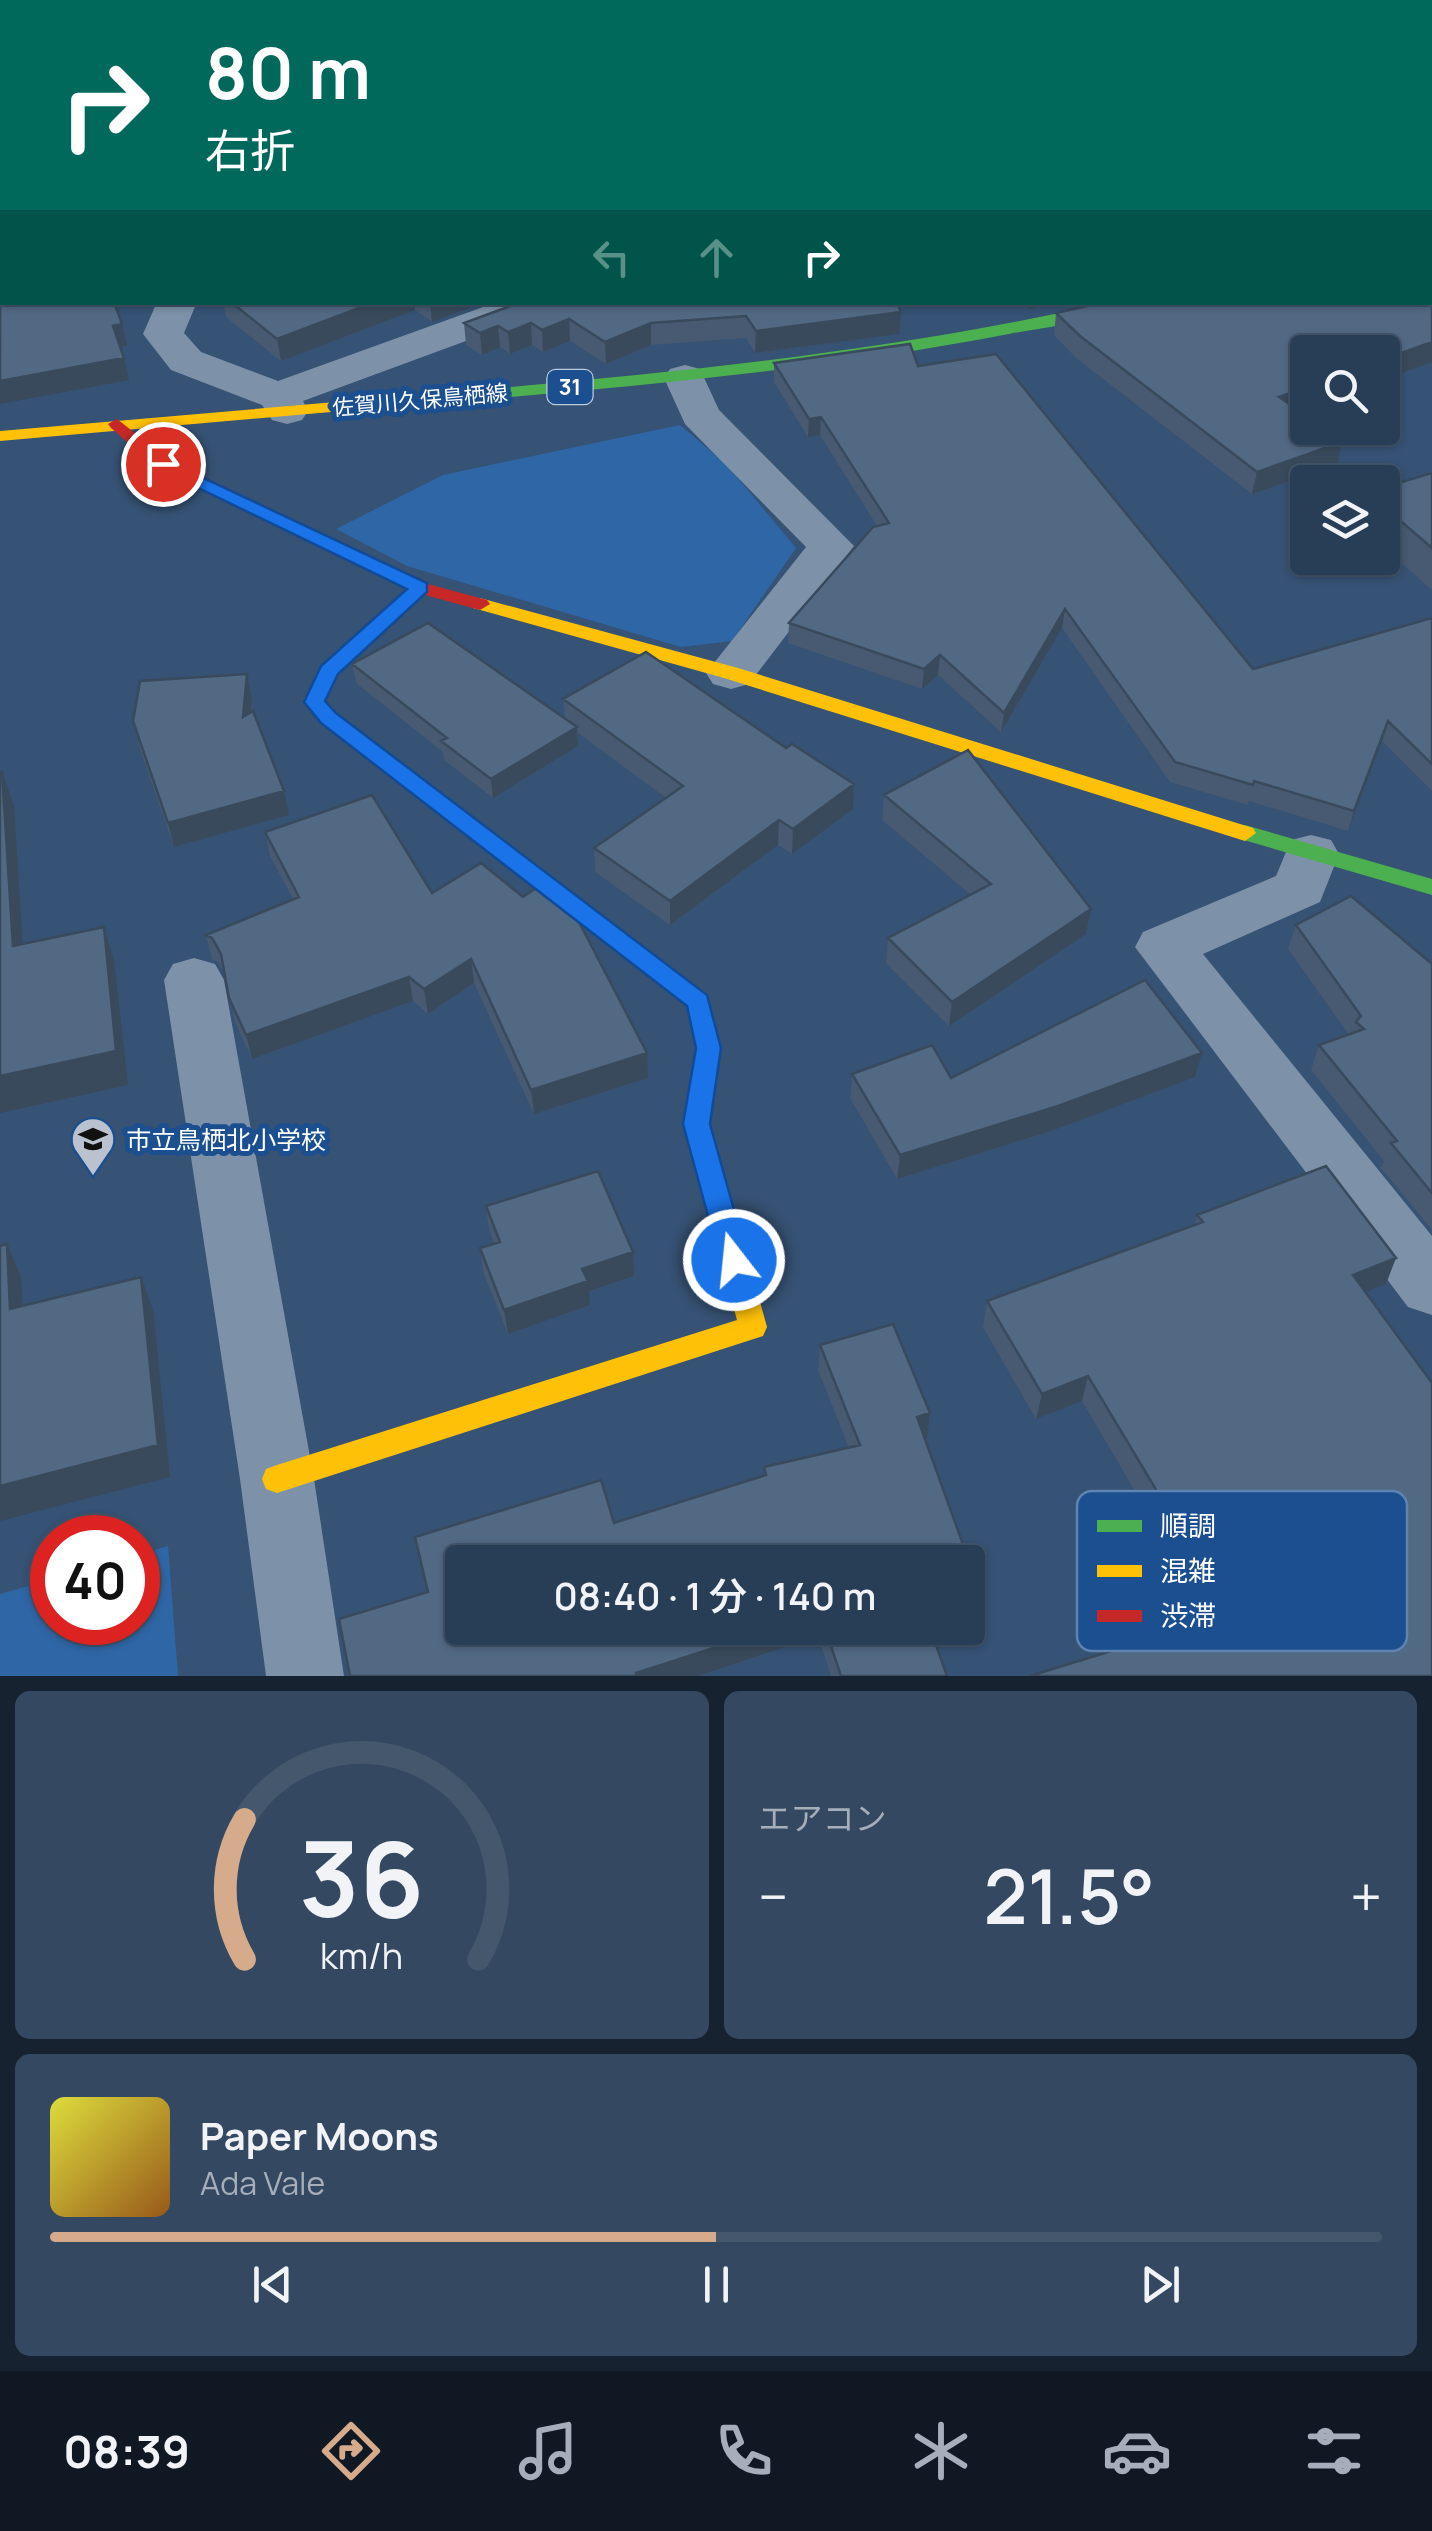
<!DOCTYPE html>
<html lang="ja">
<head>
<meta charset="utf-8">
<style>
  :root { --surface:#283e57; --page:#344961; --text:#f1f3f6; --muted:#a5aeba; --line:#44576d; --accent:#d6ab8b }
  body { margin:0; font-family:Manrope,"Noto Sans JP",sans-serif; background:var(--page); color:var(--text); height:100vh; display:flex; flex-direction:column; font-size:38px; white-space:nowrap }
  * { box-sizing:border-box; margin:0 }
  p { font-size:32px; color:var(--muted) }
  .icon { flex:none; width:55px; height:55px; fill:none; stroke:currentColor; stroke-width:2; stroke-linecap:round; stroke-linejoin:round }
  .map { position:relative; height:1676px; overflow:hidden }
  .side { display:flex; flex-direction:column; gap:15px; padding:15px; background:#162230; flex:1 }
  .side>* { flex:none }
  .top-card { position:absolute; left:0px; top:0px; width:1432px; height:305px; box-shadow:0 2px 8px #0004,0 0 0 2px var(--line); background:#00695c; color:#fff; overflow:hidden }
  .controls { position:absolute; left:1290px; top:335px; display:grid; gap:20px }
  .controls a { display:grid; place-items:center; width:110px; height:110px; border-radius:10px; background:var(--surface); box-shadow:0 2px 8px #0004,0 0 0 2px var(--line); font-size:50px }
  .speed { position:absolute; left:30px; top:1515px; display:flex; gap:20px; font-size:50px; font-weight:700; text-align:center }
  .speed>* { display:grid; place-content:center; width:130px; height:130px; border-radius:50%; background:var(--surface); box-shadow:0 2px 8px #0004,0 0 0 2px var(--line); line-height:1 }
  .speed .limit { border:15px solid #d22; background:#fff; color:#111 }
  .pin { position:absolute; display:grid; place-items:center; width:85px; height:85px; color:#fff; margin:-42px; border:5px solid #fff; border-radius:50%; box-shadow:0 2px 10px #0007 }
  .me { position:absolute; width:110px; margin:-55px; rotate:344deg; stroke-linejoin:round; filter:drop-shadow(0 0 8px #0008) }
  .turn { display:flex; align-items:center; gap:35px; height:210px; padding:0 40px; font-size:45px }
  .turn .icon { width:130px; height:130px; stroke-width:2.5 }
  .turn b { display:block; font-size:70px; line-height:85px }
  .lanes { display:flex; align-items:center; height:95px; padding:0 40px; background:#0003; justify-content:center; gap:50px; direction:ltr }
  .lanes .off { opacity:.35 }
  .big { font-size:75px; font-weight:600; line-height:1.1 }
  .side .card { flex:1; display:flex; flex-direction:column; justify-content:center; gap:15px; min-width:0; padding:0 35px; border-radius:15px; background:var(--page) }
  .side .dial { align-items:center; gap:0 }
  .dial svg { height:260px; overflow:visible; fill:none; stroke:var(--line); stroke-width:7; stroke-linecap:round; text-anchor:middle }
  .dial text { fill:var(--text); stroke:none }
  .song { display:flex; align-items:center; gap:30px }
  .cover { width:120px; height:120px; border-radius:15px; background:linear-gradient(135deg,hsl(60 70% 55%),hsl(30 70% 35%)) }
  .played { height:10px; border-radius:5px; background:linear-gradient(90deg,var(--accent) 50%,var(--line) 50%) }
  .keys { display:flex; justify-content:space-around; direction:ltr }
  .heat { display:flex; justify-content:space-between; align-items:center; font-size:55px; direction:ltr }
  .side .tiles { flex:1; display:grid; gap:15px; grid-template-columns:1fr 1fr }
  .card:last-child { grid-column:span 2 }
  .trip { position:absolute; left:445px; top:1545px; width:540px; height:100px; border-radius:10px; background:var(--surface); box-shadow:0 2px 8px #0004,0 0 0 2px var(--line); font-weight:600; line-height:100px; text-align:center }
  .dock { display:flex; height:160px; justify-content:space-around; align-items:center; background:#101923; color:var(--muted) }
  .dock .icon { width:70px; height:70px }
  .dock .current { color:var(--accent) }
  .dock b { font-size:45px; color:var(--text) }
  .map>svg:first-child { display:block }
  .green { fill:#2f66a5 }
  .lines { fill:none; stroke-linecap:round; stroke-linejoin:round }
  .street { fill:#7d92a8; fill-rule:evenodd }
  .fast { fill:#4caf50; fill-rule:evenodd }
  .slow { fill:#ffc107; fill-rule:evenodd }
  .jam { fill:#c62828; fill-rule:evenodd }
  .wall { fill:#475a72 }
  .shaded-wall { fill:#394a5c }
  .building { fill:#526984; stroke:#394a5c; stroke-width:2.5 }
  .route { fill:#1a73e8; stroke:#114b97; stroke-width:2.5 }
  .labels { text-anchor:middle; dominant-baseline:central; stroke-width:10; stroke-linejoin:round; paint-order:stroke }
  .shield { fill:#1b4f8f; stroke:#bbcadd; stroke-width:2.5 }
  .shield-label { font-size:22px; font-weight:bold; fill:#fff }
  .far-street-label { font-size:22px; fill:#fff; stroke:#1b4f8f }
  .poi-label { font-size:25px; fill:#fff; stroke:#1b4f8f; text-anchor:start }
  .key { fill:#1b4f8f; stroke:#5f84b1; stroke-width:2.5 }
  .key-label { font-size:28px; fill:#fff }
</style>
</head>
<body>
<div class="map">
<svg width="1432" height="1676" viewBox="0 0 1432 1676">
  <rect width="100%" height="100%" fill="#365274"/>
  <path class="green" d="M680,425l46,39 70,84 -64,93 -51,6 -274,-81 -71,-37 107,-54z
    M168,1546l10,130h-178v-82l52,-15v43h86v-67z"/>
  <g class="lines">
    <path class="street" d="M782,0h35l2,2h-35z
      M0,9h2v32l-2,-1z
      M157,302h40l-13,31 17,19 77,29 219,-79h58l-5,8 -247,91 5,10 -6,9 -15,4 -15,-4 -10,-15 -91,-35 -28,-36z
      M685,365l15,4 19,41 135,136 -105,138 -18,5 -18,-5 -7,-11 100,-126 -121,-123 -21,-46 6,-9z
      M1311,835l20,5 8,14 -19,48 -117,52 229,282v79l-24,-8 -273,-360 8,-15 133,-56 15,-36z
      M194,958l21,6 9,16 90,499 30,197h-78l-26,-197 -76,-499 9,-16z"/>
    <path class="fast" d="M1110,302h32c-23,16 -102,26 -133,32 -199,38 -402,55 -604,72l-9,-5 9,-5c237,-20 473,-41 705,-94z
      M421,582l10,6 -3,4 -90,82 -13,26 11,13 371,281 14,55 -12,75 42,145 -4,8 -10,4 -10,-4 -4,-8 -40,-145 14,-75 -10,-43 -365,-283 -18,-22 18,-35 92,-82z
      M1245,825l187,54v16l-195,-57 -3,-5 3,-5z"/>
    <path class="slow" d="M405,396l9,5 -3,4 -411,36v-10z
      M480,598l258,70 515,160 3,5 -11,8 -521,-163 -251,-70 -3,-4z
      M737,1257l10,4 4,8 16,58 -4,9 -486,157 -11,-4 -4,-10 4,-10 11,-4 460,-145 -14,-51 4,-8z"/>
    <path class="jam" d="M117,419l52,41 259,124 59,16 3,4 -10,6 -66,-18 -257,-124 -46,-40 -3,-4z"/>
  </g>
  <path class="wall" d="M223,302h262l-53,20 -17,-12 -134,51 -55,-44z
    M897,302l2,32 -144,19 -9,-15 -95,7 -45,19 -36,-23 -27,11 -11,-7 -22,9 -10,-7 -18,8 -16,-10 -2,-22z
    M1056,313l242,97 39,55 -85,29 -176,-136 -22,-23z
    M774,363l144,3 335,303 179,-51v173l-50,-50 -34,90 -99,-30 -1,4 -78,-23 -108,-154 -61,104 -63,-57 -16,14 -134,-46 1,-20 88,-97 -57,-91 -12,2 -34,-55z
    M1432,473v117l-50,-44v-58z
    M352,664l213,54 -2,-19 223,49 68,36 -1,25 -61,45 -14,-9 -108,80 -75,-53 -1,-24 72,-50 -88,-65v13l-85,52 -49,-38 -1,-8 -87,-69z
    M247,674l5,24 -1,14 38,103 -115,32 -35,-101 -6,-25z
    M884,795l207,114 -5,25 -137,92 -63,-63 2,-25 83,-43 -89,-75z
    M265,832l167,61 216,185 -114,36 -60,-131 -46,31 -15,-13 -161,58 -17,-37 -10,-48 -7,-12 -6,-3 -6,-24 87,-36 -23,-43z
    M1296,925l136,39v266l-51,-62 3,-7 -73,-91 8,-25 30,-10 -61,-86z
    M852,1074l99,4 244,-1 -141,53 -157,49 -47,-81z
    M486,1206l148,70 -45,15 1,14 -82,29 -25,-62 -3,-24 14,-5 -5,-13z
    M1197,1215l189,69 -21,8 67,384 -330,-22 7,-24 87,-35 -114,-194 -46,18 -53,-92 4,-26 208,-76z
    M893,1324l37,89 -3,25h-2l44,123 -1,11v-10h-506v66h468l17,48h-116l-13,-40 -120,40h-348l-11,-57 88,-27 -12,-55 186,-57 13,43 150,-47v-9l85,-19 -31,-78 2,-25z"/>
  <path class="shaded-wall" d="M167,0h110v2h-137z
    M282,0h22l1,2h-22z
    M375,302h39l1,8 -134,51 -4,-22z
    M430,302h55l-53,20z
    M1029,302h33l-34,7z
    M901,312l-2,22 -144,19 1,-22z
    M569,319l1,22 -27,11 -1,-22z
    M531,323l1,22 -22,9 -2,-22z
    M651,323v22l-45,19 -1,-22z
    M122,324l5,22 -9,1 -5,-21z
    M498,326l2,21 -18,8 -2,-22z
    M1432,342v20l-50,18v-20z
    M124,358l5,22 -129,24v-23z
    M1308,387v20l-34,12 5,-22z
    M821,417l-1,18 -12,2 1,-18z
    M1342,442l-5,23 -85,29 5,-22z
    M1065,609l-3,19 -61,104 3,-19z
    M940,655l-2,20 -16,14 2,-20z
    M247,674l5,24 -4,43 -5,-24z
    M1388,721l-6,20 -34,90 6,-20z
    M577,727l1,19 -85,52 -2,-19z
    M2,772l12,34 11,174 -12,-34z
    M854,784l-1,25 -61,45 1,-25z
    M284,791l5,24 -115,32 -6,-24z
    M779,820l-1,25 -108,80v-24z
    M1091,909l-5,25 -137,92 3,-24z
    M104,927l10,34 14,124 -128,28v-37z
    M471,959l3,24 -46,31 -4,-25z
    M409,977l4,24 -161,58 -6,-24z
    M647,1053l1,25 -114,36 -3,-24z
    M1202,1053l-7,24 -141,53 -157,49 3,-24z
    M7,1244l14,33 3,65 -14,-33z
    M633,1252l1,24 -45,15 1,14 -82,29 -4,-24 78,-41z
    M1396,1258l-10,26 -43,17 10,-26z
    M141,1277l12,33 17,167 -170,44v-35z
    M1088,1376l-6,25 -46,18 6,-25z
    M930,1413l-3,25 -14,3 4,-24z
    M776,1628h43l-1,8 -120,40h-62v-3z"/>
  <path class="building" d="M1,0h166l-27,2h-138v300h112l8,22 -9,2 11,32 -124,23z
    M305,0h286l2,2h-287z
    M628,0h104l5,2h-119z
    M960,0h472v342l-50,18v-8h-74v35l-29,10 29,20v11h14l20,14 -85,30 -177,-136 -24,-23 49,-11h325v-300h-488z
    M231,302h144l-98,37z
    M521,302h376l4,10 -145,19 -10,-15 -95,7 -46,19 -36,-23 -27,11 -11,-7 -23,9 -10,-6 -18,7 -16,-10z
    M910,344l8,22 78,-12 257,315 179,-51v146l-44,-43 -34,90 -100,-30 -1,4 -78,-23 -110,-153 -61,104 -64,-58 -16,14 -135,-46 84,-96 16,-4 -68,-106 -12,2 -35,-56z
    M1432,473v75l-50,-43v-17z
    M428,623l149,104 -86,52 -50,-38 6,-3 -95,-74z
    M646,652l140,96 6,-4 62,40 -61,45 -14,-9 -109,81 -76,-53 89,-62 -120,-87z
    M247,674l-4,43 10,-6 31,80 -116,32 -35,-102 7,-40z
    M968,750l123,159 -139,93 -64,-64 103,-54 -107,-89z
    M0,772h2l11,174 91,-19 12,124 -116,25z
    M372,795l60,98 49,-30 42,34 13,-9 43,34 68,131 -116,37 -60,-131 -47,30 -15,-12 -163,58 -17,-37 -8,-44 -9,-16 -6,-3 93,-38 -34,-65z
    M1351,896l81,68v229l-41,-50 6,-2 -78,-96 45,-16 -8,-7 5,-6 -65,-91z
    M1145,980l57,73 -144,53 -158,49 -48,-81 80,-29 19,33z
    M1326,1166l70,92 -43,17 79,108v293h-402l88,-27 -9,-19 106,-42 -127,-212 -46,18 -55,-93 216,-79 -6,-7z
    M598,1171l35,81 -51,17 6,12 -84,29 -24,-62 20,-6 -14,-36z
    M7,1244l3,65 131,-32 17,168 -158,41v-240z
    M893,1324l37,89 -13,4 52,144 -5,1h-502v66h314l-140,45v3h-286l-11,-57 89,-27 -13,-55 186,-57 13,43 152,-48 -2,-8 96,-22 -40,-100z
    M825,1628h105l17,48h-106z"/>
  <path class="route" d="M163,459l264,124v9l-89,82 -13,27 11,12 371,282 14,53 -11,76 38,136 -4,8 -10,3 -10,-3 -4,-8 -37,-136 13,-76 -9,-42 -366,-283 -17,-21 17,-36 86,-77 -250,-121 -3,-4z"/>
  <defs>
    <g id="school-pin" transform="scale(2.25)"><path d="M0 17L-7.5 6A9.5 9.5 0 1 1 7.5 6Z" fill="#b9c2ce" stroke="#1b4f8f"/><path d="M0-5L7-2L0 1L-7-2ZM-4 1L0 2.5L4 1V4Q0 6-4 4Z" fill="#111"/></g>
  </defs>
  <g fill-rule="evenodd">
    <use href="#school-pin" x="93" y="1139"/>
  </g>
  <g class="labels">
    <rect class="shield" x="547.5" y="370" width="45" height="34" rx="8"/>
    <g class="shield-label">
      <text x="570" y="387">31</text>
    </g>
    <g class="far-street-label">
      <text transform="translate(420 400) rotate(-5)">佐賀川久保鳥栖線</text>
    </g>
    <g class="poi-label">
      <text x="126" y="1139">市立鳥栖北小学校</text>
    </g>
  </g>
  <rect x="1077" y="1491" width="330" height="160" rx="15" class="key"/>
  <rect x="1097" y="1520" width="45" height="12" fill="#4caf50"/>
  <rect x="1097" y="1565" width="45" height="12" fill="#ffc107"/>
  <rect x="1097" y="1610" width="45" height="12" fill="#c62828"/>
  <g class="key-label">
    <text x="1160" y="1536">順調</text>
    <text x="1160" y="1581">混雑</text>
    <text x="1160" y="1626">渋滞</text>
  </g>
</svg>
<div class="controls">
<a><svg class="icon" aria-label="search" viewBox="0 0 24 24"><circle cx="10" cy="10" r="6"/><path d="M15 15l6 6"/></svg></a>
<a><svg class="icon" aria-label="layers" viewBox="0 0 24 24"><path d="M12 4l9 5-9 5-9-5zM3 14l9 5 9-5"/></svg></a>
</div>
<div class="speed"><div class="limit">40</div></div>
<div class="pin" style="left:163px;top:464px;background:#d93025"><svg class="icon" aria-label="arrive" viewBox="0 0 24 24"><path d="M6 21V4h12l-3 4 3 4H6"/></svg></div>
<svg class="me" style="left:734px;top:1260px" viewBox="-20 -20 40 40"><circle r="17" fill="#1a73e8" stroke="#fff" stroke-width="3"/><path d="M0-11L8 9 0 5-8 9z" fill="#fff"/></svg>
<div class="trip">08:40 · 1 分 · 140 m</div>
<div class="top-card">
<div class="turn"><svg class="icon" aria-label="right" viewBox="0 0 24 24"><path d="M7 20v-9h11M14 6l5 5-5 5"/></svg><div><b>80 m</b>右折</div></div>
<div class="lanes"><svg class="icon off" aria-label="left" viewBox="0 0 24 24"><path d="M17 20v-9H6M10 6l-5 5 5 5"/></svg><svg class="icon off" aria-label="ahead" viewBox="0 0 24 24"><path d="M12 20V5M6 11l6-6 6 6"/></svg><svg class="icon" aria-label="right" viewBox="0 0 24 24"><path d="M7 20v-9h11M14 6l5 5-5 5"/></svg></div>
</div>
</div>
<section class="side">
<div class="tiles">
<div class="card dial"><svg viewBox="0 0 100 80">
<path d="M14 69A42 42 0 1 1 86 69"/>
<path d="M14 69A42 42 0 0 1 14 26" stroke="#d6ab8b"/>
<text x="50" y="56" font-size="32" font-weight="700">36</text>
<text x="50" y="72" font-size="11">km/h</text>
</svg></div>
<div class="card"><p>エアコン</p>
<div class="heat"><a>−</a><b class="big">21.5°</b><a>+</a></div>
</div>
<div class="card">
<div class="song"><i class="cover"></i><div><b>Paper Moons</b><p>Ada Vale</p></div></div>
<div class="played"></div>
<div class="keys"><svg class="icon" aria-label="previous" viewBox="0 0 24 24"><path d="M18 5L8 12l10 7zM5 5v14"/></svg><svg class="icon" aria-label="pause" viewBox="0 0 24 24"><path d="M8 5v14M16 5v14"/></svg><svg class="icon" aria-label="next" viewBox="0 0 24 24"><path d="M6 5l10 7-10 7zM19 5v14"/></svg></div>
</div>
</div>
</section>
<nav class="dock">
<b>08:39</b>
<svg class="icon current" aria-label="directions" viewBox="0 0 24 24"><path d="M12 3l9 9-9 9-9-9zM9 14v-3h6M13 9l2 2-2 2"/></svg>
<svg class="icon" aria-label="music" viewBox="0 0 24 24"><path d="M9 18V5l10-2v13"/><circle cx="6" cy="18" r="3"/><circle cx="16" cy="16" r="3"/></svg>
<svg class="icon" aria-label="phone" viewBox="0 0 24 24"><path d="M5 4h4l2 5-3 2q2 4 5 5l2-3 5 2v4C11 20 4 13 5 4z"/></svg>
<svg class="icon" aria-label="climate" viewBox="0 0 24 24"><path d="M12 3v18M4 7l16 10M4 17L20 7"/></svg>
<svg class="icon" aria-label="car" viewBox="0 0 24 24"><path d="M5 17H2v-5l4-1 3-4h7l3 4 3 1v5h-3M9 17h6M6 11h13"/><circle cx="7" cy="17" r="2"/><circle cx="17" cy="17" r="2"/></svg>
<svg class="icon" aria-label="filters" viewBox="0 0 24 24"><path d="M4 7h16M4 17h16"/><circle cx="9" cy="7" r="2"/><circle cx="15" cy="17" r="2"/></svg>
</nav>
</body>
</html>
